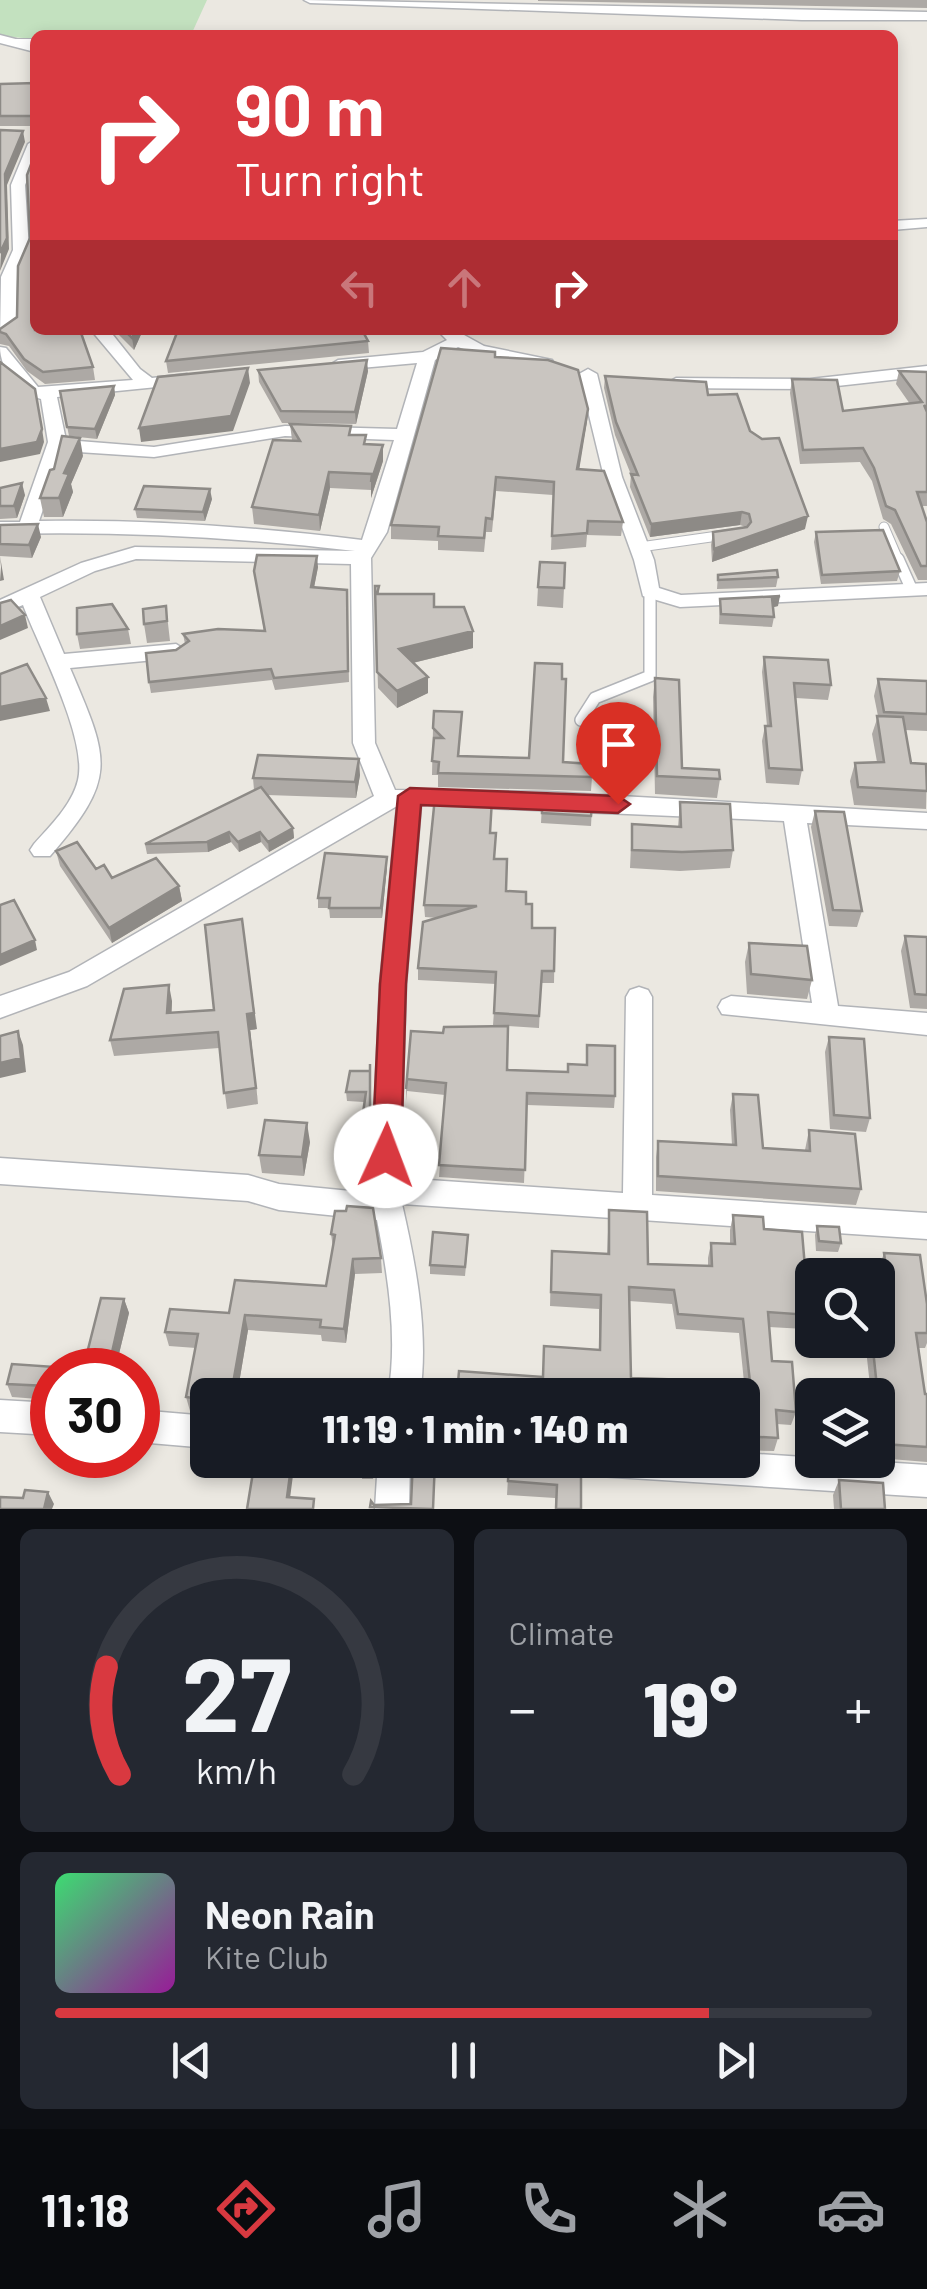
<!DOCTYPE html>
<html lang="en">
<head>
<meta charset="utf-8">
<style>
  :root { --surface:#171b24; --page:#242831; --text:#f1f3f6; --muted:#9ea1a6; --line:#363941; --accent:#d93940 }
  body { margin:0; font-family:Barlow,sans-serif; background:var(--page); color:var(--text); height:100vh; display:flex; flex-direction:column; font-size:38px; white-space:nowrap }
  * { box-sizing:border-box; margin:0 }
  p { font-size:32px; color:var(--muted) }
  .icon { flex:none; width:55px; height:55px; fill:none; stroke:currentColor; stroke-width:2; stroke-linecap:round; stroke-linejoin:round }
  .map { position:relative; height:1509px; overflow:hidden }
  .panel { display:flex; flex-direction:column; gap:20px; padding:20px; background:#0d0f14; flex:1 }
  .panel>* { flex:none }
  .guide { position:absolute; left:30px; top:30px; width:868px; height:305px; border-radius:15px; box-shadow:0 5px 15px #0003; background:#d93940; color:#fff; overflow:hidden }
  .controls { position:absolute; left:795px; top:1258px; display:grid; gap:20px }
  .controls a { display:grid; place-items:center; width:100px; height:100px; border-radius:15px; background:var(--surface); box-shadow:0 5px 15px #0003; font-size:50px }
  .speed { position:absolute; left:30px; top:1348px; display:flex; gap:20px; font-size:50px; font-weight:700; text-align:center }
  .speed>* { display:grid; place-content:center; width:130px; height:130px; border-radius:50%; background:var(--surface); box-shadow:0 5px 15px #0003; line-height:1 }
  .speed .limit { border:15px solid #d22; background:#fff; color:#111 }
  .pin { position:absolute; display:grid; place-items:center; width:85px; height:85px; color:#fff; margin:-102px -42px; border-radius:50% 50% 50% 0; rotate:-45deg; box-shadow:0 0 10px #0007 }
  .pin .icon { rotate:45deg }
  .me { position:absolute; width:110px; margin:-55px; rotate:2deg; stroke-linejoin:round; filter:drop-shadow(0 0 8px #0008) }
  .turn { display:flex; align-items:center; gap:35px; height:210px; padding:0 40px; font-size:45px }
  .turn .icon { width:130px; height:130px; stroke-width:2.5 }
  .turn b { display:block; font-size:70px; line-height:85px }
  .lanes { display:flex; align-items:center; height:95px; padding:0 40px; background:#0003; justify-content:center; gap:50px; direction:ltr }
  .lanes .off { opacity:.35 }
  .big { font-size:75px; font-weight:800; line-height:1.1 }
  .panel .widget { flex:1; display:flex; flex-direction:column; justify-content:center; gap:15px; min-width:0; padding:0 35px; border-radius:15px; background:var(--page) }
  .panel .dial { align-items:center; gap:0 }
  .dial svg { height:260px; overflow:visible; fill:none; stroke:var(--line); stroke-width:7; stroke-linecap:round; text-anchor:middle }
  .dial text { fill:var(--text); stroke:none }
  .song { display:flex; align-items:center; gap:30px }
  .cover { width:120px; height:120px; border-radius:15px; background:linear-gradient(135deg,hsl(140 70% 55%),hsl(300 70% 35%)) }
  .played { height:10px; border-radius:5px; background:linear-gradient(90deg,var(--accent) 80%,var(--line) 80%) }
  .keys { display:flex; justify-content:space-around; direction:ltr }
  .heat { display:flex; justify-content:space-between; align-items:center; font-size:55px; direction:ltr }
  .panel .tiles { flex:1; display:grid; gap:20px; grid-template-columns:1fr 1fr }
  .widget:last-child { grid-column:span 2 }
  .trip { position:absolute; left:190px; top:1378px; width:570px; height:100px; border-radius:15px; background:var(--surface); box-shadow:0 5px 15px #0003; font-weight:800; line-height:100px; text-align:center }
  .tabs { display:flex; height:160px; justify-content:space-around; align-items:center; background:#090b0e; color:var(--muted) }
  .tabs .icon { width:70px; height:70px }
  .tabs .selected { color:var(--accent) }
  .tabs b { font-size:45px; color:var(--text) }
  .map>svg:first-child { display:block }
  .green { fill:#c3e1bf }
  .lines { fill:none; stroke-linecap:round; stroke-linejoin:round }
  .service-far2-casing { stroke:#b2b4b8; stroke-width:8 }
  .service-far1-casing { stroke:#b2b4b8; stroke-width:11 }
  .service-casing { stroke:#b2b4b8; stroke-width:14 }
  .minor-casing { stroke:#b2b4b8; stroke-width:3 }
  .service-far2 { stroke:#fff; stroke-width:6 }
  .service-far1 { stroke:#fff; stroke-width:9 }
  .service { stroke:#fff; stroke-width:11 }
  .minor { fill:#fff; fill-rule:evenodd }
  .wall { fill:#ada9a5; fill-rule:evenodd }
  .shaded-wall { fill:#8d8a86 }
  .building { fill:#c9c5c0; stroke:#8d8a86; stroke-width:2.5; fill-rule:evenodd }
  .route { fill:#d93940; stroke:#8d252a; stroke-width:2.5 }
</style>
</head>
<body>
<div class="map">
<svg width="927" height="1509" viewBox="0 0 927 1509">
  <rect width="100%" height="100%" fill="#ebe8e1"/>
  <path class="green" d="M0,0h207l-16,35h-156v4l-35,-3z"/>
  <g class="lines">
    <g class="service-far2-casing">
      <path id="service-far2" d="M12,42h23"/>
    </g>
    <g class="service-far1-casing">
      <path id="service-far1" d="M884,527l15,35
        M640,547l85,-12"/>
    </g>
    <g class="service-casing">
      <path id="service" d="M898,559l13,29
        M581,720l14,-22 55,-22v-84"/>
    </g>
    <g class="minor-casing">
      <path id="minor" d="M304,0l623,12v8h-125l-492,-17z
        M0,35l35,9v8l-35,-9z
        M35,140v21l-10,24 4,65 -12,27 -1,52 -16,10 1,-62 12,-27 -2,-65 17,-41z
        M927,219v8l-35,3v-9z
        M91,330h18l31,39 12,9 35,-4 9,5 -9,5 -130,13 9,43 88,7 131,-21 112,3 20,-66 -79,7 -8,-5 8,-5 85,-8 24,-12 -10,-10h18l29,16 68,14 2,4 -8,5 -54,-10 -34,-12 -23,13 -48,172 -16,26 4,185 20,47 153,2 379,21v16l-120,-6 31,183 89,7v22l-205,-21 -4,-7 4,-7 9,-4 81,7 -28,-182 -363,-16 -15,179 -6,194 223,15 3,-196 4,-7 9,-3 9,3 4,7v198l275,18v26l-525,-35c14,61 27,129 18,191h-32c10,-56 0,-119 -11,-175l-98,-10 -31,-9 -248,-17v-26l248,17 31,9 92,9 9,-209 17,-178 -310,180 -87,32v-22l69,-24 305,-176 -21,-53 -2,-179 -215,-5 -41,12 -55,26 24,57 112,-10 11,7 -11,7 -106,10c39,92 49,109 -20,188h-16l-4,-6 4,-6c16,-18 38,-39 44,-64 10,-41 -40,-135 -55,-175l-23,9v-14l81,-37 54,-16 220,4c-118,-14 -236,-20 -355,-17v-12h20l28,-80 -7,-43c-22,-6 -41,-29 -41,-52l6,1 32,39 95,-7zM285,436l109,4 -32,100c-107,-13 -215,-21 -323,-19l24,-70 91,6z
        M927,366v10l-117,13 -134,-1 -9,-5 9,-5 134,1z
        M588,369l9,5 25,103 32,83 5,28 22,7 246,-12v12l-247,12 -37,-11 -9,-36 -30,-83 -25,-103z
        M0,1400l52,3v32l-52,-3z
        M138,1410l70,6v32l-70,-6z
        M742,1453l185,12v32l-328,-21 -12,-4 -4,-12h159z
        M378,1460h32l-1,49h-34z"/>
    </g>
    <use href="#service-far2" class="service-far2"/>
    <use href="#service-far1" class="service-far1"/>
    <use href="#service" class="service"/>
    <use href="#minor" class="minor"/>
  </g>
  <path class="wall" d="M538,0h389v8l-389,-7z
    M35,83v43h-35v-42z
    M0,329l35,1 58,37 2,13 -50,4 -18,-13 -18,-25 -9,-2z
    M114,330h29l-9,20z
    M368,341l1,12 -201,20 -2,-12z
    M495,357l93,52 -9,60 44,53 -2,14 -34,-1 -1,12 -35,3 2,-55 -57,-4 -4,41h-6l-2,20 -46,-2v-9l-47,-2v-14z
    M258,370l110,1 -12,53 -74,-1 -23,-41z
    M899,371l28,1v134h-5l5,16v58h-9l-27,-56 -8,-5 -11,-38 -12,-19 -60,2 -10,-71 2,-14 51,32 67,-7 -14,-20z
    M605,376l103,19 42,36 55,98 -93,33 -1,-17 2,-13 33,-5 -6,-2 -90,12 -20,-50 1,-13 5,13 -21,-52 -11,-47z
    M114,386l1,9 -18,44 -28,-3 -9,-45z
    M290,424l62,11 15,9 16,1v16l-12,37v-8l-41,-2 -10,43 -66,-7 -2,-17 40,-67z
    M83,456l-12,28 2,8 -10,25h-19l-4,-19z
    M0,488l25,7 -8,23 -17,1z
    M212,499l-7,22 -68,-3 -2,-9z
    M0,525l41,12 -9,21 -32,-2z
    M816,532l84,39 -3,10 -76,3 -7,-42z
    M318,567l-4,20 33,3 2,92 -74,8 -3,-10 -121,13 -2,-11 27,-32 9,-6 -2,-10 81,-3 -10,-60z
    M718,575l60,2 -2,10 -59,2z
    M375,586h4v8l55,13 39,41 -60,15 15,30 -31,15 -19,-20z
    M538,587l26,1 -1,20 -26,-2z
    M720,599l58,7 -5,1 1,10 -2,10 -53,-3z
    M166,606l4,35 -23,2 -3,-19z
    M128,629l3,15 -51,5 -3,-15z
    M764,657l67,28 -3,15 -32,-2 6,72 -3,15 -33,-2 -4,-42 3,-15h2l-5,-54z
    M655,678l27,90 38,11 -3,19 -62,-4 -2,-97z
    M878,679l49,2v50l-22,-1 6,33 16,6 -1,40 -72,-4 -4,-24 5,-18 22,-1 -5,-28 6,-18 -4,-20z
    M462,712l-3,44 104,6 29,15 -1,14 -153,-4v-12h-6l1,-47z
    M360,775l-4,23 -89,-3 26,33 1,10 -25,14 -8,-10 -22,10 -8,-10 -23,10 -61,2 -2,-10 109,-54 -1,-12z
    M680,802l53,48 -3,18 -50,3 -50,-3 2,-44 46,3z
    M542,804l50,2 -1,20 -50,-3z
    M815,811l47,100 -5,16 -28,-1 -18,-99z
    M490,833l4,26 12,32 20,13 6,24h23l-1,55h-13l-2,45 -31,-2 -1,44 61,2 18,-7 1,-20 28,51 -1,12 -87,-3 -3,78 -85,-6 6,-82 -38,-4 -1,10v-12l5,-58 32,2 62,-7 -12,-1 3,-41 -78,-4v-12l19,-50 -12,-1 -1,-12z
    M56,851l56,27 67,8 3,15 -70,42 -52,-77z
    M387,857v10l-5,51h-52l-1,-10h-11v-10z
    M905,936l22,1v72l-17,-1 -9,-57z
    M749,943l63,37 -5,19 -60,-5 -2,-32z
    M172,1001l-1,12 86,16 -7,1 8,74 -31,5 -8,-61 -105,8 -4,-16z
    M829,1037l41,81 -4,14 -36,-3 -5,-77z
    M371,1074l-1,49 -6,-1v-20l-17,-1 -1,-9z
    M733,1094l30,54 42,2 4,-20 52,59 -5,16 -200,-14v-34l2,-16 74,4 -2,-35z
    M310,1142l-6,34 -42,-3 -3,-18z
    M368,1150l-1,39 -15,-2v-9l15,-20z
    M609,1210l39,54 60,2v-8l3,-15 19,1v-14l3,-15 31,14 45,86 -4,14 -36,-2 3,34 24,51 -5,13 -14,-1 1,14 -4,13 -32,-1v-55l-200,-18 57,-27v-41l-49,-3 1,-41 56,-11zM629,1301l43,3 4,25 63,4 5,49 -113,-4z
    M335,1211l46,47 1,15 -27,1 -9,69 -24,-2 -1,-6 -73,-5 -11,65h-29v18l-18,-2 -4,-14 10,-49 -27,-2 -4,-14 161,-46 7,-38 -2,-14z
    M817,1226l24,17 -3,9 -22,-1 -1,-16z
    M468,1244l-3,32 -35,-2v-9z
    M884,1253l43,51v39l-2,5h-6l6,46h2v68l-49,-4v-63h-7l-6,-55h13l6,-32 -5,-40z
    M101,1298l23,1 5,14 -14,57h-63v30l-40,-3 -5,-13 5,-20 71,5z
    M363,1460h14l-4,19h-11z
    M509,1460h72v49h-26v-11l-48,-3z
    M839,1480l46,29h-51l-1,-14z"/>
  <path class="shaded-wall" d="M23,131l2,11 -18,43 2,64 -9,22 5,-97z
    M136,330h7l-9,20 -2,-12z
    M367,360l1,11 -12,53 -1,-12z
    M248,368l2,15 -17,48 -92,11 -2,-14z
    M114,386l1,9 -18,44 -2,-10z
    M38,402l6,40 -4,12 -40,8v-13z
    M588,409l-1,13 -10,61v-14z
    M80,438l3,18 -12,28 2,8 -10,25 -4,-19 5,-25z
    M383,445v16l-12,37v-16z
    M329,472l1,16 -10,43 -1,-16z
    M22,483l3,12 -8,23 -3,-12z
    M210,489l2,10 -7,22 -2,-9z
    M742,512l-2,13 -90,12 1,-13z
    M808,516l-3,13 -93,33 2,-13z
    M38,524l3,13 -9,21 -3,-13z
    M0,556l4,24 -4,1 1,-14z
    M317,556l1,11 -6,31 -1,-11z
    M780,596l-2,10 -8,2 2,-10z
    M25,615l3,13 -28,12v-14z
    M473,631v17l-73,18 -1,-17z
    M428,677v16l-31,15v-17z
    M46,698l4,13 -50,10v-14z
    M359,759l1,16 -4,23 -1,-16z
    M293,828l1,10 -25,14 -1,-10z
    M229,832l2,10 -23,10 -1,-10z
    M260,832l1,10 -22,10 -1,-10z
    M387,857v10l-5,51 -1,-10z
    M179,886l3,15 -70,42 -3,-15z
    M242,919l15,110 -7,1 8,74 -11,-90z
    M35,940l2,10 -37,16v-11z
    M169,985l3,16 -1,28 -4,-16z
    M18,1031l5,14 3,27 -26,6v-15z
    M307,1123l3,19 -6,34 -2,-19z
    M353,1259l2,15 -9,69 -2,-14z
    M124,1299l5,14 -14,57h-7z
    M245,1315l3,15 -11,65h-6z
    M292,1460h3l-6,46 -2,-9z
    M48,1492l6,12 -2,5h-8z"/>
  <path class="building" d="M35,83v35l-2,-2h-33v-32z
    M0,130l23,1 -18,43 2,64 -7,15z
    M35,154v176h45l13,37 -50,5 -19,-13 -18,-25 -6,-2v-3l17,-12 1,-51 12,-28 -3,-63z
    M124,330h12l-4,8z
    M178,330h184l6,11 -202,20z
    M441,348l54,4v5l53,3 30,10 10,39 -11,60 27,2 19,51 -35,-1 -1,12 -35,3 2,-54 -58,-5 -4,42 -6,-1 -2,20 -46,-2 1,-9 -48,-2z
    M367,360l-12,52 -74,-1 -23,-41z
    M0,362l35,27 7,40 -5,13 -37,7z
    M248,368l-17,48 -92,12 19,-51z
    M899,371l28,1v37l-3,-4 3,7v80h-10l10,30v44h-6l-26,-56 -9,-4 -12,-38 -11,-20 -60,2 -11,-71 45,1 6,31 79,-9z
    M605,376l101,6 2,13 29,-1 13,37 12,8 17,-1 29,78 -94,33 -1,-17 34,-5 4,-5 -2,-8 -7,-2 -91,12 -20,-50 7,1 -22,-53z
    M114,386l-19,43 -28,-2 -7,-36z
    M290,424l61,2 -2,9h17l-2,9 19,1 -12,37 1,-8 -43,-2 -10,43 -67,-8 21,-67 27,1z
    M62,436l18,2 -16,35 5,1 -10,24h-19l10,-28 4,-1z
    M22,483l-8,23h-14v-18z
    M144,486l66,3 -7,23 -68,-3z
    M38,524l-9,21 -29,-1v-19z
    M883,530l17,41 -78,4 -6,-43z
    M257,555l60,1 -6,31 36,3 1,81 -74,7 -3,-9 -122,13 -3,-29 30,-3 13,-9 -6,-7 35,-5 47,2 -11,-60z
    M540,562l25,1 -1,25 -26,-1z
    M777,570l1,7 -60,3v-5z
    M375,586h4l-2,8h57v13h30l9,24 -74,18 29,28 -31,14 -20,-19z
    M780,596l-8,2 2,19 -53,-3 -1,-15z
    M11,600l14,15 -25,11v-23z
    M112,604l16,25 -51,5v-26z
    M166,606l1,15 -23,3 -1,-15z
    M764,657l64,3 3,25 -37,-2 8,87 -33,-2 -4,-42h6z
    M535,663l27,1v15h4l-3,83 28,2 1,13 -154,-4 1,-11 -7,-1 2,-23h9l-10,-10 1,-17 28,1 -4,44 71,2z
    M27,664l19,34 -46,9v-33z
    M655,678l24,2 3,88 37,2 1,9 -63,-3z
    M878,679l49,2v33l-43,-2z
    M877,716l26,1 8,46 15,1 1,27 -69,-4 -3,-24 29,-1z
    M258,755l101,4 -4,23 -102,-4z
    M261,787l32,41 -25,14 -8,-10 -22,10 -9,-10 -22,10 -62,2z
    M435,797l57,2 -2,34h6l-2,26h13l-1,32 20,1v12h6v24h23l-1,43h-12l-3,45 -45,-3 2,-41 -78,-4 5,-46 54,-16 -53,-1z
    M680,802l50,2 3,46 -51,2 -50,-2v-26l49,3z
    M542,804l50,2 -1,10 -49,-3z
    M815,811l29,1 18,99 -29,-1z
    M77,842l19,27 8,-4 8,13 44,-20 23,28 -70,42 -53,-77z
    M325,853l62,4 -6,51h-52l1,-10h-12z
    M14,900l21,40 -35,15v-50z
    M242,919l12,94 -7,1 9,74 -32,5 -6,-61 -108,8 14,-51 45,-4 -2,28 47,-3 -9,-85z
    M905,936l22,1v58l-12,-1z
    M749,943l58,3 5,34 -61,-6z
    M508,1026l-1,44 61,2v-8l19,1v-20l28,1v50l-88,-3 -2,77 -86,-5 7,-82 -39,-4 -1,10 5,-58 32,2 1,-6z
    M18,1031l3,27 -21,5v-27z
    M829,1037l35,2 6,79 -36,-3z
    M370,1064v49h-7l3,-21h-20l4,-21h20z
    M733,1094l25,1 5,53 47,3 -1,-21 46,4 6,55 -203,-13v-35l78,4z
    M265,1120l42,3 -5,34 -43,-2z
    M368,1150l-1,29 -15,-1 2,-21 13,1z
    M347,1206l26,2 8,50 -28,1 -9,70 -24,-2 1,-7 -76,-5 -14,80h-23v5l-22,-3 12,-63 -33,-2 5,-23 59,4 6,-33 91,6 9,-51 -4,-1 4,-23h11z
    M609,1210l38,2 1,52 64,2 -1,-23 24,1 -2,-29 30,2 1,12 38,3 7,83 -41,-3 4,49 20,1 4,50 -20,-2 2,28 -36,-2v-41h-285l2,-24 84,6 1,-31 56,4 1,-55 -50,-3 1,-41 57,3zM629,1287l45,3 4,24 65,5 7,63 -119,-4z
    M817,1226l22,1 2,16 -22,-2z
    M433,1232l35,3 -3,32 -35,-2z
    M884,1253l36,2 7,49v29h-11l9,61h2v53l-44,-3 -11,-104h6v-32l14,1z
    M101,1298l23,1 -16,71h-56v25h-2l-3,-9 -40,-2 5,-20 71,5z
    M335,1392l37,3h-37z
    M255,1460h37l-5,37 27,2 -1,10h-66z
    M363,1460h12l-3,11 -11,-1z
    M413,1460h22l-2,49 -63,-2 1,-6 3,4 37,-1z
    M509,1460h72v49h-25l1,-24 -49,-4z
    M839,1480l44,3 2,26h-44z
    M25,1490l23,2 -4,17h-44v-12l23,1z"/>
  <path class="route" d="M410,788l208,8 12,8 -12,9 -197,-8 -15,179 -5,172 -4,9 -11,3 -10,-3 -4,-9 8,-172 18,-188z"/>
</svg>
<div class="controls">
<a><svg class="icon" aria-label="search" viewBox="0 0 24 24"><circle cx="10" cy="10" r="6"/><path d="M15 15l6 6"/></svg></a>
<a><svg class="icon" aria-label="layers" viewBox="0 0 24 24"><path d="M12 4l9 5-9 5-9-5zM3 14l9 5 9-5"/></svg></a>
</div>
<div class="speed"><div class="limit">30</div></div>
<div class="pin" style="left:618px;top:804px;background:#d93025"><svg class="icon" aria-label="arrive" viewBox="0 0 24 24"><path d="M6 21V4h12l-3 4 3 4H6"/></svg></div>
<svg class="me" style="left:386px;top:1156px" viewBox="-20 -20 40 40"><circle r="19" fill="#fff"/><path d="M0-13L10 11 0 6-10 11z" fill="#d93940"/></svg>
<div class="trip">11:19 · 1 min · 140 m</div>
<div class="guide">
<div class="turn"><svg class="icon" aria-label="right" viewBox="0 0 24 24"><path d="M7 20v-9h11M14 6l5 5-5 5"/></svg><div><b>90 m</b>Turn right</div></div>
<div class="lanes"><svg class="icon off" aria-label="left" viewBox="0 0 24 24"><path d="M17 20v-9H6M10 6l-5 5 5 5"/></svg><svg class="icon off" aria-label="ahead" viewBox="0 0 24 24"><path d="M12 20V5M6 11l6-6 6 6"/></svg><svg class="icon" aria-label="right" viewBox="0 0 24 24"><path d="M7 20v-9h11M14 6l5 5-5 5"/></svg></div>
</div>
</div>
<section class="panel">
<div class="tiles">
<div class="widget dial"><svg viewBox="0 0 100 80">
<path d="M14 69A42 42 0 1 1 86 69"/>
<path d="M14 69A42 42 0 0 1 10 36" stroke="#d93940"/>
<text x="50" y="56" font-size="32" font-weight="700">27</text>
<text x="50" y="72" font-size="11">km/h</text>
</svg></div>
<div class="widget"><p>Climate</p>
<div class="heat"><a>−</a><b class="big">19°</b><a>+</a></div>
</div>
<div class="widget">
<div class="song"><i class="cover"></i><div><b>Neon Rain</b><p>Kite Club</p></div></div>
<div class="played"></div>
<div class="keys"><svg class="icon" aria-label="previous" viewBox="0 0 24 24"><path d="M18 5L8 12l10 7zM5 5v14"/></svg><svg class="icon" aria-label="pause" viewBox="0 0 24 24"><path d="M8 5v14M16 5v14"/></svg><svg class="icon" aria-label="next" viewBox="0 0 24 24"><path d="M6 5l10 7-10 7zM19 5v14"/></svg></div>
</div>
</div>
</section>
<nav class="tabs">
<b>11:18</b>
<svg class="icon selected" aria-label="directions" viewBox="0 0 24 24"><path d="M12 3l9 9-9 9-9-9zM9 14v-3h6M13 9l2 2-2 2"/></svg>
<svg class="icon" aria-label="music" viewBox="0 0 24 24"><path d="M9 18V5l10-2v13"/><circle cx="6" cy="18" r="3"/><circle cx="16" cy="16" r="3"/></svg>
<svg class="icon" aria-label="phone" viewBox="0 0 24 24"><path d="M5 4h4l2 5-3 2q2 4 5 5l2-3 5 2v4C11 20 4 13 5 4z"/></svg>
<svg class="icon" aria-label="climate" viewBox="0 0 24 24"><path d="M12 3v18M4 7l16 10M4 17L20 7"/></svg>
<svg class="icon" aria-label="car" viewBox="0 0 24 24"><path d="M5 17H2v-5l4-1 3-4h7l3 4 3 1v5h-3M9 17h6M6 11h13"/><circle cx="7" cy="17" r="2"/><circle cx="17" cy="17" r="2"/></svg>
</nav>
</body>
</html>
